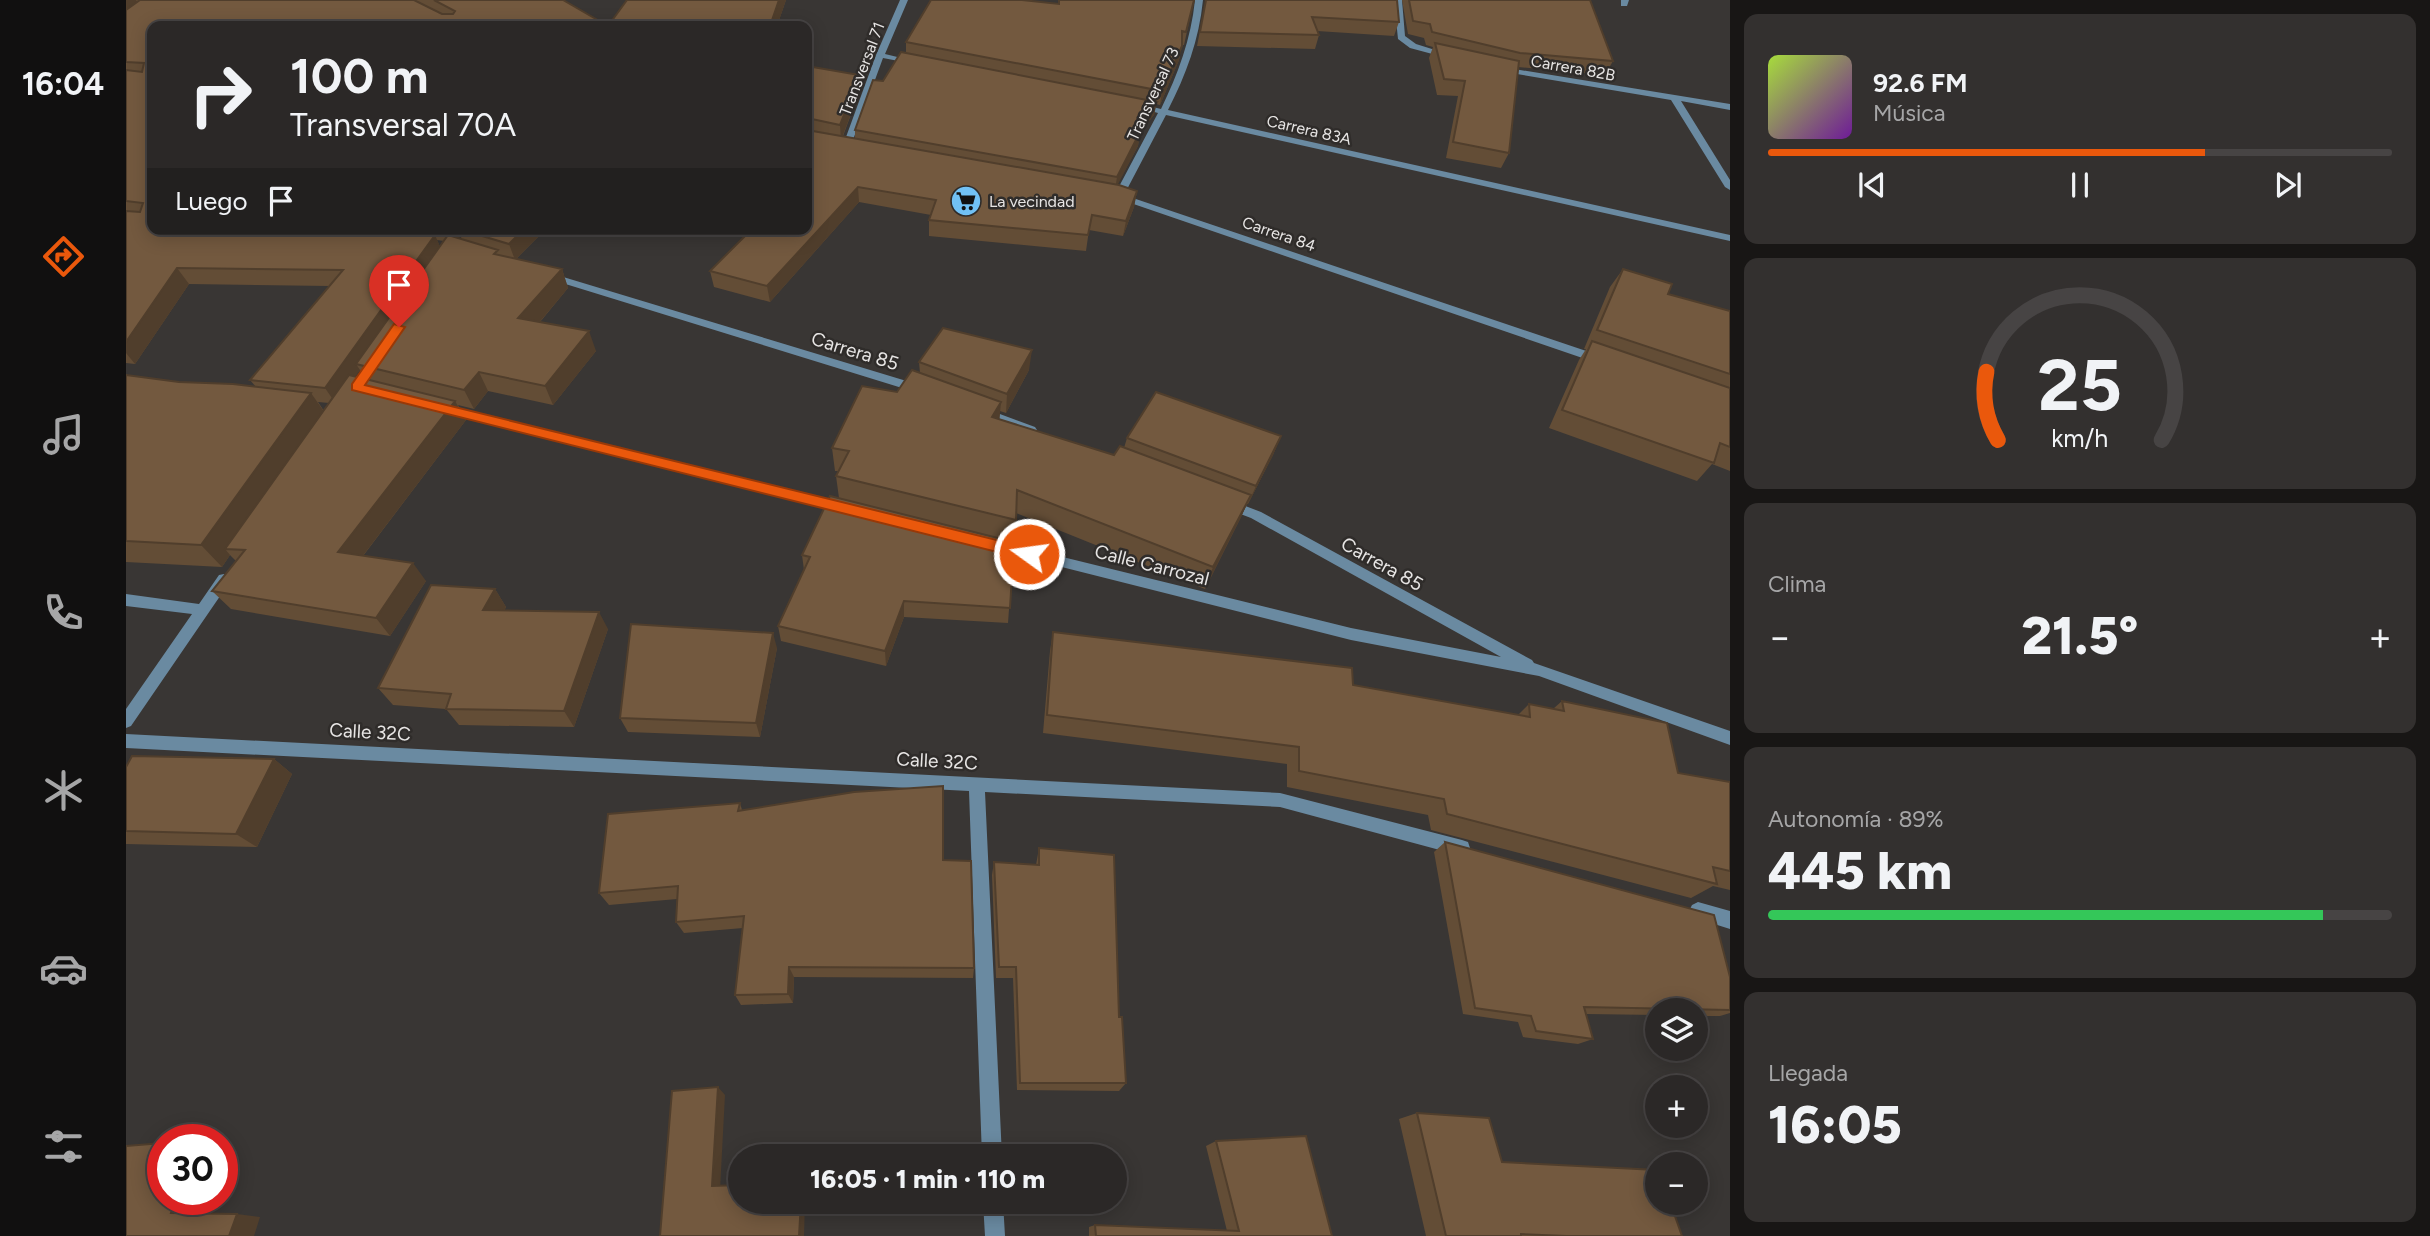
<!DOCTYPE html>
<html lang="es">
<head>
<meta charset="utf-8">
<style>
  :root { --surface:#2b2827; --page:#33302f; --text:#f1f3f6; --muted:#a6a6a7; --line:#474444; --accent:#ea580c }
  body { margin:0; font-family:Figtree,sans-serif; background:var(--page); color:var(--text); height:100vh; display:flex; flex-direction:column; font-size:26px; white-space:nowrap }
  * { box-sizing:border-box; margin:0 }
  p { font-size:23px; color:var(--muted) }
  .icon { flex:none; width:38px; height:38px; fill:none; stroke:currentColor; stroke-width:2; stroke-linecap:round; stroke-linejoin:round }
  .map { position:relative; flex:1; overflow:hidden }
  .sheet { display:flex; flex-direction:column; gap:14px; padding:14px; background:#181615; width:700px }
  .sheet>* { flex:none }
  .guide { position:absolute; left:21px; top:21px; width:665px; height:214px; border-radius:14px; box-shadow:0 4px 18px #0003,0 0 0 2px var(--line); background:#2b2827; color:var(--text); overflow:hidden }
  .tools { position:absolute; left:1519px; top:998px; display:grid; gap:14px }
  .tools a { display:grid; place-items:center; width:63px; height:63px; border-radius:50%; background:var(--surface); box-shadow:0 4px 18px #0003,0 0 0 2px var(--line); font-size:35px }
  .speed { position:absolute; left:21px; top:1124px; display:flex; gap:14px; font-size:35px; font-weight:700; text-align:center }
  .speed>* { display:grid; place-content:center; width:91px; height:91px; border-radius:50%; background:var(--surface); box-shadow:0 4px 18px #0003,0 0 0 2px var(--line); line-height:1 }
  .speed .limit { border:10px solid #d22; background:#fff; color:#111 }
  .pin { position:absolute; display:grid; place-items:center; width:60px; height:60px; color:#fff; margin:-72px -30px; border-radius:50% 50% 50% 0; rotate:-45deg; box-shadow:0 0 7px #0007 }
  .pin .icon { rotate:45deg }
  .me { position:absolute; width:77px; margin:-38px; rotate:284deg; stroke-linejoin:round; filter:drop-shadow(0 0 5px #0008) }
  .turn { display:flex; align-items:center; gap:24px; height:147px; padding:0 28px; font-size:32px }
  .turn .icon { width:91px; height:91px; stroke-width:2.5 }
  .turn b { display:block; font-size:49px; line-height:60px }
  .then { display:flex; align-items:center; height:66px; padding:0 28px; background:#0003; gap:14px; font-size:26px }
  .big { font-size:52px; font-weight:800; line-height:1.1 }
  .sheet .widget { flex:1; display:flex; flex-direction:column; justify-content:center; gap:10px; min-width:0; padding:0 24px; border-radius:14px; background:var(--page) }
  .sheet .dial { align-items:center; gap:0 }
  .dial svg { height:182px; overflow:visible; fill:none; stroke:var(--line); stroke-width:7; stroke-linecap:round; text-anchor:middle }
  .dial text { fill:var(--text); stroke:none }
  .song { display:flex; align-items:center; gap:21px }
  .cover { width:84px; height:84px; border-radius:10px; background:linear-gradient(135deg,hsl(80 70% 55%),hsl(280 70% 35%)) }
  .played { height:7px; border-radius:4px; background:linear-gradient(90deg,var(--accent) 70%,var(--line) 70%) }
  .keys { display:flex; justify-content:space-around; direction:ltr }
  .heat { display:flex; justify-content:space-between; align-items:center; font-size:38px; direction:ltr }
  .charge { height:10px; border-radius:5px; background:linear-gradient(90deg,#34c759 89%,var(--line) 0) }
  .trip { position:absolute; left:602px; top:1144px; width:399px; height:70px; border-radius:35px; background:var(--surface); box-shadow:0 4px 18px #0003,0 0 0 2px var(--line); font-weight:800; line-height:70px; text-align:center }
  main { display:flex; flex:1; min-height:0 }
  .tabs { display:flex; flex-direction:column; width:126px; justify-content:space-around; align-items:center; background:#111010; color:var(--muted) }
  .tabs .icon { width:49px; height:49px }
  .tabs .on { color:var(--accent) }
  .tabs b { font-size:32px; color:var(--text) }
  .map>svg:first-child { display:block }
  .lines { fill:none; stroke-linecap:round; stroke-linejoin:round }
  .street { fill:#6a8aa1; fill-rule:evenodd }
  .wall { fill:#634d36; fill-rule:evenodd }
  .shaded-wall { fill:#503e2c }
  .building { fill:#73593f; stroke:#503e2c; stroke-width:2 }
  .route { fill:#ea580c; stroke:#983908; stroke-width:2 }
  .labels { text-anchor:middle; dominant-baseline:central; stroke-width:5; stroke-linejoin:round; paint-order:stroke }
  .far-street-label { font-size:16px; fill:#e7e5e4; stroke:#2f2c2a }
  .far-poi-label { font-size:16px; fill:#e7e5e4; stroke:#2f2c2a; text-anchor:start }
  .street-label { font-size:19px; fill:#e7e5e4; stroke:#2f2c2a }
</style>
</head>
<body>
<main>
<nav class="tabs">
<b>16:04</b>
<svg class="icon on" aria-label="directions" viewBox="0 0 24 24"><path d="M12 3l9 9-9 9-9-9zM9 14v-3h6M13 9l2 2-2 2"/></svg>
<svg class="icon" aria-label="music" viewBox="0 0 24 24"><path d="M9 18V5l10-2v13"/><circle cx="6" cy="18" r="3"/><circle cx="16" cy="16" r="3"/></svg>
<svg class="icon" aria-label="phone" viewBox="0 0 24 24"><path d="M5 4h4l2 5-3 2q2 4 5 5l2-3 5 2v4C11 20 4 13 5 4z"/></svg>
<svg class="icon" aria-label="climate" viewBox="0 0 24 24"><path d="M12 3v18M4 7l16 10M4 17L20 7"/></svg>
<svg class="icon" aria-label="car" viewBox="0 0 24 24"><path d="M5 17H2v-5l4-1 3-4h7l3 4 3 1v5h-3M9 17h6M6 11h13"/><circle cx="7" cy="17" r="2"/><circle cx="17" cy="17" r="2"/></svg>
<svg class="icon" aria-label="filters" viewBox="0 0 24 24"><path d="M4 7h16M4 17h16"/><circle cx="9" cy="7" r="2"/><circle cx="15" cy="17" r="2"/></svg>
</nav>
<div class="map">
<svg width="1604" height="1236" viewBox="0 0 1604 1236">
  <rect width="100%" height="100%" fill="#393634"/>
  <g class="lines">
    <path class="street" d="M774,0h8l-23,54 33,8 -4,2 -31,-6 -33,90 -7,2 -1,-2 34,-93z
      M1069,0h8c-4,40 -17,75 -35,110l562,125v6l-564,-126 -42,80 480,162v6l-4,1 -484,-166 -2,-2 44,-83 -25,-7 4,-3 24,6c17,-35 30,-70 34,-109z
      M1268,0h8l3,36 11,8 35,11v4l-41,-11 -12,-9z
      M1495,0h8l-2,6h-6z
      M1376,67l228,37v6l-49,-9 49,79v10l-5,-3 -54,-87 -172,-29v-4z
      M424,273l373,113 2,3 -2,3h-8l-369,-114v-4z
      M318,405l402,98 6,5 -6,5 -406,-101v-6z
      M855,407l54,20 2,3 -6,4 -54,-20v-6z
      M1101,499l34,13 271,148 2,3 196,68v14l-191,-69 -188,-36 -357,-90 -7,-5 7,-5 357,88 150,29 -250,-139 -29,-11 -1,-3z
      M98,574l7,5 -2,4 -98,143 -5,2v-19l66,-95 -66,-8v-12l73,10 20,-29z
      M0,734l1154,59 182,47 6,2 2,6 -2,6 -6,2 -182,-49 -295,-15 17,365h-20l-13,-366 -843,-43z
      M1572,902l32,9v18l-38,-12 -3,-6 3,-6z
      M857,1202h20l2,34h-20z"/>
  </g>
  <path class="wall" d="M0,0h437l45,26 178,-26 -9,26h-625v203h394l-30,30 46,10 6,19 -28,34 56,29 -43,54 -65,-14 -14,18 -16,-4 8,15 -103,136 63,25 -36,55 -159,-27 -19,-18 24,-30 -6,-6 -8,12 -96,-5v-187l53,7 77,5 -6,-7 80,-94 -141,-2 -54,80 -9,-1zM331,230l5,9 -9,-3zM311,240l7,1 -4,6zM234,370l6,9 -11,-3zM192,402l11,1 -5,8z
    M932,0h136l-10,45h-2l-3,15 -19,45 -4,-1 -2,11 -14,17 -2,14 -21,39 20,6 -3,16 -11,29 -34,-6 -3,21 -157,-15v-16l2,-5 -72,-13 -89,100 -56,-15 -4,-16 97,-42v-163l53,24 -17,46 12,2v-8l28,-49 23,-28v-11l152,-38z
    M1078,0h193l2,22 -5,14 -77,-5 2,4 -4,14 -118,-3 9,-46z
    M1276,0h188l23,61 -8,14 -87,-8 -9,86 -8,15 -55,-10 12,-62 -21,-1 -8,-37 4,-11 -7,-2 -2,-7 -16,-4z
    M1497,269l45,25 62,17v160l-18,-7 -15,17 -148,-53 30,-68 7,-11h-2l26,-62z
    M793,362l110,8 -23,43 -6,-2 -1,8 115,36 10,-7 3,-10 154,-2 -8,19 -25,49h-1l-6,13 -36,72 -189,-76 -8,110 -104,-6 -18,49 -105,-25 -3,-15 26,-56 -2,-15 37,-57 -3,-22 3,-5h-4l-3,-23 88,-75z
    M369,589l11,18 -2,4 104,18 -34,98 -115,-2 -13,-16 -53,-4 -15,-17z
    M927,632l465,83 11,-11 24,5 9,-8 116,72 52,9v108l-17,-4 -22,12 -260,-68 -3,-15 -141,-28v-23l-244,-31 7,-82z
    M651,648l-17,89 -132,-5 -8,-14z
    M148,759l18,15 -35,73 -131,-3v-77z
    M614,803l2,7 201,50 31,108 -1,10 -179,-1 -1,26 -52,2 -6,-10 8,-67 -59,5 -8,-11 1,-23 -68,6 -10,-12z
    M1319,842l285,135v36l-10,3h-24v-6h-39v5l-71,-1 7,25 -15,5 -55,-7 -5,-15 -55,-8 -29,-162z
    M913,848l80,169 7,66 -7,8 -102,-1 -4,-112h-17l-4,-103 2,-13 42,3z
    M1291,1113l85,49 180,74h-256l-27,-117z
    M1090,1141l116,95h-243v-9l6,-2 132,6 -21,-85z"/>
  <path class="shaded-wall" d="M0,0h10l5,9 -15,12z
    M653,0h7l-9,26h-7z
    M1056,46l-3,14 -19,45 2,-14z
    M733,75l1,15 -19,50 -1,-15z
    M1031,102l-3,13 -23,29 2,-13z
    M1014,132l-2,14 -23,44 2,-13z
    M732,187l1,15 -89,100 -3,-16z
    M1011,191l-3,16 -11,29 3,-15z
    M318,229h14l-8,12z
    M398,229h22l-31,31 -6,-16z
    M309,235l7,16 -86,113 4,6 -24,34 -11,-16z
    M51,268l12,16 -54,80 -9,-11v-11z
    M436,269l6,19 -41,49 -9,-19z
    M463,331l7,20 -43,54 -8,-19z
    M906,350l-3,20 -23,43 1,-19z
    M353,372l9,19 -14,18 -10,-19z
    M185,393l16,23 -102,133 5,6 -8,12 -21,-22z
    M329,401l11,19 -114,150 -14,-18z
    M875,402l-2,23 -7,-8z
    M1155,436l-8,19 -25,49 8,-18z
    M1125,495l-10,22 -36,72 8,-22z
    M287,563l13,18 -36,55 -14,-18z
    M369,589l11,18 -12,21 -11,-18z
    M778,601v16l-18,49 -1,-15z
    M473,612l9,17 -34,98 -10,-16z
    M647,633l4,15 -17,89 -4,-14z
    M148,759l18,15 -35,73 -21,-13z
    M663,967l5,10 -1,26 -5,-9z
    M592,1087l7,8 -5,95 -8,-4z
    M50,1199h26l-5,16 -26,-2z
    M675,1202h4l-1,34h-5z
    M111,1214l23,3 -6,19h-25z"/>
  <path class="building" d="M14,0h274l28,14h11l2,-3 -21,-11h129l45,26 19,-26h152l-9,26h-618v203h205l78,6 -110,153 -75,-8 93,-110 -166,-2 -51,74v-131l14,1 3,-9 -17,-2v-131l16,2 2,-9 -18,-1v-52z
    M805,0h91l37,4v-4h135l-8,32 -4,-1v15l-20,45 -256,-49z
    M1080,0h191l2,22 -87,-5 7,18 -119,-3z
    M1283,0h181l23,61 -93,-8 -88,-21 -2,-8 -17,-3z
    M1309,43l84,18 -10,92 -56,-11 12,-61 -21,-2z
    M775,52l256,50 -24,29 7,1 -23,45 -262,-47 18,-50 10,1z
    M681,66l52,9 -19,50 -33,-7z
    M681,130l312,55 18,6 -11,30 -34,-6 -4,20 -159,-15 7,-20 -78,-13 -91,99 -57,-15 42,-42h55z
    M333,229h65l-15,15z
    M322,235l50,15 -4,4 68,15 -44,49 71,13 -44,55 -66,-14 -15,18 -108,-26z
    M1497,269l49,15 -4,10 62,17v63l-133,-44z
    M817,328l89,22 -25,44 -88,-32z
    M1466,341l138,47v59l-10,-4 -6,20 -152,-53z
    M786,370l89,32 -9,15 122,38 6,-9 131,49 -38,72 -196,-77 -1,30 -180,-44 13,-25 -17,-3 30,-62 35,6z
    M0,375l53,7 54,2 78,9 -110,152 -75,-4z
    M223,375l106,26 -117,151 75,11 -37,55 -164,-27 33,-41 -20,-1z
    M1030,392l125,44 -25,50 -129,-48z
    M704,496l184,46 -4,66 -106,-7 -19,50 -107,-25 32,-69 -8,-2z
    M305,585l64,4 -12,21 116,2 -35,99 -118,-2 5,-15 -73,-6z
    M505,624l142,9 -17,90 -136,-5z
    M927,632l299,36 1,17 177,32 -1,-13 35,7 -2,-10 105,22 11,50 52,9v89l-17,-4 4,17 -270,-70 -3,-15 -145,-28v-24l-252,-32z
    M6,756l142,3 -38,75 -110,-3v-64z
    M817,786v74l28,1 3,107 -185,-1 -1,27 -53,1 9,-79 -68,6 2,-36 -79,7 9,-79 132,-11 -2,8 116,-19z
    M1319,842l269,73 16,62v33l-146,-3 9,32 -57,-8 -5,-15 -56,-8z
    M913,848l75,7 5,162h3l4,66h-106l-4,-116h-17l-5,-105 45,3z
    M592,1087l-6,99 28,-1v17h61l-2,34h-139l12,-145z
    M1291,1113l72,5 13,44 155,8v32h13l12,34h-116l-45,-2v2h-75z
    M1180,1136l26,100h-236l-1,-11 144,6 -23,-90z
    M37,1143v56h13l-5,14 66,1 -8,22h-103v-90z"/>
  <path class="route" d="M268,324l11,3 -40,58 664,163 7,6 -7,6 -677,-170v-6z"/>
  <defs>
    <g id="supermarket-disc" transform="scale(1.575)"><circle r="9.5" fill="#71c1f5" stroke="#2f2c2a"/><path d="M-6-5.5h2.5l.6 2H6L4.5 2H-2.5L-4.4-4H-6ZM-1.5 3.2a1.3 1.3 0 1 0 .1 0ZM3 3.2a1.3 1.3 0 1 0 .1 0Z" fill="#111"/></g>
  </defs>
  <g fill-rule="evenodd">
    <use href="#supermarket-disc" x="840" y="201"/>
  </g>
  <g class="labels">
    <g class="far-street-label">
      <text transform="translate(1447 68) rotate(10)">Carrera 82B</text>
      <text transform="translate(736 69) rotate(-69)">Transversal 71</text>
      <text transform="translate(1027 94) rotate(-65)">Transversal 73</text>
      <text transform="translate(1183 130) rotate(13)">Carrera 83A</text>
      <text transform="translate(1153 234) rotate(19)">Carrera 84</text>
    </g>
    <g class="far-poi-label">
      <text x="863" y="201">La vecindad</text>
    </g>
    <g class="street-label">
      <text transform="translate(729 351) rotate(17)">Carrera 85</text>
      <text transform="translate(1256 564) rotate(29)">Carrera 85</text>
      <text transform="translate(1026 565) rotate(14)">Calle Carrozal</text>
      <text transform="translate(244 732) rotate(3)">Calle 32C</text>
      <text transform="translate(811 761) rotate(3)">Calle 32C</text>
    </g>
  </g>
</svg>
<div class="tools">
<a><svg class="icon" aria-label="layers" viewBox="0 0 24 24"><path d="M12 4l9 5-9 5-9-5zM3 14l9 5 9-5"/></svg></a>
<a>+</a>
<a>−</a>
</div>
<div class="speed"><div class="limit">30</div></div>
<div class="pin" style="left:273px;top:327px;background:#d93025"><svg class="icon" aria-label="arrive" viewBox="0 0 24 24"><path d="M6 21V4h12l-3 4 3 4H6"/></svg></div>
<svg class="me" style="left:903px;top:554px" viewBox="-20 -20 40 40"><circle r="17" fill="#ea580c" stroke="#fff" stroke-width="3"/><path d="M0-11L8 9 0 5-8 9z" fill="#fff"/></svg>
<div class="trip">16:05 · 1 min · 110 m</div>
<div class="guide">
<div class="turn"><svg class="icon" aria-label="right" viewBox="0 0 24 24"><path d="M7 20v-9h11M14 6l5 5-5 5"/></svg><div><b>100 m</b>Transversal 70A</div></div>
<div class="then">Luego<svg class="icon" aria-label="arrive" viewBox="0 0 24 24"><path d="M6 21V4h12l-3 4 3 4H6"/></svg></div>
</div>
</div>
<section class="sheet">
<div class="widget">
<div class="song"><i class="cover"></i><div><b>92.6 FM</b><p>Música</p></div></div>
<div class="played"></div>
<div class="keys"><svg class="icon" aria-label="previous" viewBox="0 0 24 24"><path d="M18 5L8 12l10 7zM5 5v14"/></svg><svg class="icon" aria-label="pause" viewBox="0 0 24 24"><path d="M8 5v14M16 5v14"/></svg><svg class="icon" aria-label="next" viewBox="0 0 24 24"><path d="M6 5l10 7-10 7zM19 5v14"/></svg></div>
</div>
<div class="widget dial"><svg viewBox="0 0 100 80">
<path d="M14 69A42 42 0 1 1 86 69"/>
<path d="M14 69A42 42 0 0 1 9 39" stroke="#ea580c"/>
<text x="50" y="56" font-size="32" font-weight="700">25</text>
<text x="50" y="72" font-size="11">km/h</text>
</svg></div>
<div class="widget"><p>Clima</p>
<div class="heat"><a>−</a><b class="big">21.5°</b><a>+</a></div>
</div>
<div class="widget"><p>Autonomía · 89%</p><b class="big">445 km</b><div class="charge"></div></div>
<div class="widget"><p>Llegada</p><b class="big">16:05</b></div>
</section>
</main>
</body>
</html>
